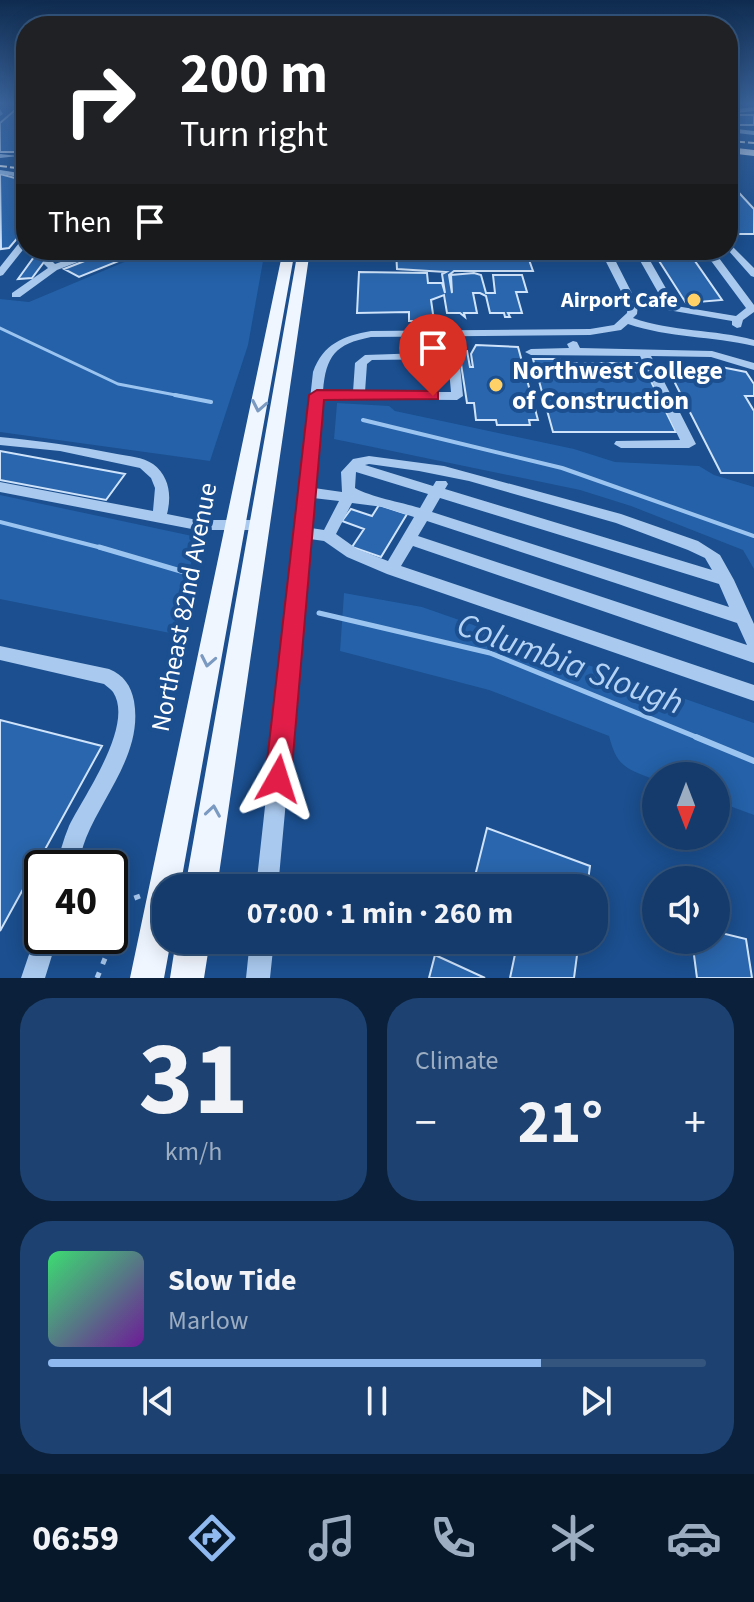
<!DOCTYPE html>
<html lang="en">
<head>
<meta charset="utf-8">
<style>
  :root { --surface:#143b6b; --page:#1d4271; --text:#f1f3f6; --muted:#9dadc1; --line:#33557e; --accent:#90b9f0 }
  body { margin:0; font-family:"Source Sans 3",sans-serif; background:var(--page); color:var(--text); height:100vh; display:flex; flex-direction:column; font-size:30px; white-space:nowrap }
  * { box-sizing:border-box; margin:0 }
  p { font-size:26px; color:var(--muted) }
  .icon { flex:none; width:44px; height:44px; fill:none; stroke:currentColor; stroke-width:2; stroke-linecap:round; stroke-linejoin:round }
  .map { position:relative; height:978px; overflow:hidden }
  .panel { display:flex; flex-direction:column; gap:20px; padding:20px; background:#0b203b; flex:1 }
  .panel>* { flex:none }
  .banner { position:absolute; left:16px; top:16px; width:722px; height:244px; border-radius:32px; box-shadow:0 4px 20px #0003,0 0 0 2px var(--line); background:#202124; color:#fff; overflow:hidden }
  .needle { width:52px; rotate:180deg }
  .fabs { position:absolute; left:642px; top:762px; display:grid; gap:16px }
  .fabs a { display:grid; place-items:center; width:88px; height:88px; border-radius:50%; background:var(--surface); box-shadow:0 4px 20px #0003,0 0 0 2px var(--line); font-size:40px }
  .speed { position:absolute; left:24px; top:850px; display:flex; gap:16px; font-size:40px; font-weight:700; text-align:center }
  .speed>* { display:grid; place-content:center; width:104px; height:104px; border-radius:50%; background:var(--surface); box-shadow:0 4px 20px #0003,0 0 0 2px var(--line); line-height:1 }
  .speed .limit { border:4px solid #111; border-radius:12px; background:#fff; color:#111 }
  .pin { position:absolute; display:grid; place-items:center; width:68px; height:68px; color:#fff; margin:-82px -34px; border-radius:50% 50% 50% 0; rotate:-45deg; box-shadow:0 0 8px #0007 }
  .pin .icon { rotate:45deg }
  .me { position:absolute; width:88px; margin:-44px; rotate:6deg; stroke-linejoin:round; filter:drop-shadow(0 0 6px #0008) }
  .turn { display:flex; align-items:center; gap:28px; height:168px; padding:0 32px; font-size:36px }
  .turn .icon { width:104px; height:104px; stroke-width:2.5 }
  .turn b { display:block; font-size:56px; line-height:68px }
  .then { display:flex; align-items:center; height:76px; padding:0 32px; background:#0003; gap:16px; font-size:30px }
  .big { font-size:60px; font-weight:700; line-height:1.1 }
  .panel .card { flex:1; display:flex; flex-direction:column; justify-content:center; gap:12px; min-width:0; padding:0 28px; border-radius:32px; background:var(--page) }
  .panel .dial { align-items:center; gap:0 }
  .dial b { font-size:104px; line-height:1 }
  .song { display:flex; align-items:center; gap:24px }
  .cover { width:96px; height:96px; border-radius:12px; background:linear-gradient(135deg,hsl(140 70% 55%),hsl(280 70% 35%)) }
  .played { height:8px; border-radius:4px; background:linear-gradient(90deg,var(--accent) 75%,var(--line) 75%) }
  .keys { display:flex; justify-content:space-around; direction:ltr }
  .heat { display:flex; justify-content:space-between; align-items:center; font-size:44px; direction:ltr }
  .panel .tiles { flex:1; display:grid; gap:20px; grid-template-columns:1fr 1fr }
  .card:last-child { grid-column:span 2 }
  .trip { position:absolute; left:152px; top:874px; width:456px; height:80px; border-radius:32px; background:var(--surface); box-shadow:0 4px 20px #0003,0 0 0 2px var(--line); font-weight:700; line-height:80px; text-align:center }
  .tab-bar { display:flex; height:128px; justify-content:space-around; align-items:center; background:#08182b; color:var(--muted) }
  .tab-bar .icon { width:56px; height:56px }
  .tab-bar .active { color:var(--accent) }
  .tab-bar b { font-size:36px; color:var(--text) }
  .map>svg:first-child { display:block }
  .green { fill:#2461a8 }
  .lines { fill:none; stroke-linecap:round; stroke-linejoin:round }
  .stream-far3 { stroke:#9cc4f0; stroke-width:3 }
  .stream-far2 { stroke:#9cc4f0; stroke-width:4 }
  .stream-far1 { stroke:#9cc4f0; stroke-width:5 }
  .stream { stroke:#9cc4f0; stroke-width:6 }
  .building { fill:#2a66ad; stroke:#cfe3fa; stroke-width:2 }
  .path { stroke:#a9c9ee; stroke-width:5; stroke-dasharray:6 9; stroke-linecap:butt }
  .minor { fill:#a9c9ee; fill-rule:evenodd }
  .major { fill:#f0f6ff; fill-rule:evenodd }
  .rail { stroke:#fff; stroke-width:2; stroke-dasharray:7 3; stroke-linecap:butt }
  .oneway { stroke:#7b9ac1 }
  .route { fill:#e11d48; stroke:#92132f; stroke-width:2 }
  .poi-dot { fill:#ffd166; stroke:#1b4f8f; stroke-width:3 }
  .labels { text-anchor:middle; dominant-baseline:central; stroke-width:8; stroke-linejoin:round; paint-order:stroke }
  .far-poi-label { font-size:22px; font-weight:bold; fill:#fff; stroke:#1b4f8f; text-anchor:end }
  .poi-label { font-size:26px; font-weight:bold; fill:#fff; stroke:#1b4f8f; text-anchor:start }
  .street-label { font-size:26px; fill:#fff; stroke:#1b4f8f }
  .near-water-label { font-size:34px; font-style:italic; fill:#b5d3f5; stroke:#1b4f8f }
</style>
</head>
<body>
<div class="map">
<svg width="754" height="978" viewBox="0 0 754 978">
  <rect width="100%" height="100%" fill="#1b4f8f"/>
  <path class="green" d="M153,250h112l-17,95 -38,116 -210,-29v-133l29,3z
    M337,403l52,3 6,5 179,38 41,13 84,4 15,9 40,12v82l-11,-19 -112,-44 -51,-16 -246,-51z
    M0,495l197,42 -22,97 -175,-35z
    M344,593l78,14 332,116v92l-38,-14v-25h-60v4c-30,-11 -39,-13 -47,-44l-120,-46 -149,-39z"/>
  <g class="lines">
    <path class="stream-far3" d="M0,328l118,56 68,13"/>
    <path class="stream-far2" d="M175,395l36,7
      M363,420l199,48 192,68
      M0,522l106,27"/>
    <path class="stream-far1" d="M99,547l85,25
      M319,613l171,40 211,86"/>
    <path class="stream" d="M696,737l58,24"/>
  </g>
  <path class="building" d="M14,111h12v25l-8,7h8v5l-4,4h-22v-29z
    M728,115h26v10h-26z
    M0,174l26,7v47l-17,20 -8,1z
    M729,182l25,27v25h-16l-10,-13z
    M39,250h14l-21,28 -14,1z
    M61,250h27l-20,10h-14z
    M113,250h33l-67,27 -15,-8z
    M396,250h31l1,7h100l5,14h-79l-5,4 3,18 -1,-18 23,-2 7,2 5,18h9l-2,-18h29l5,17h-11l6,21h-14l2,4h-5l-1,-4h-14l-4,-17 -6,-3h-7l4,20h-13l1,4 -5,-4h-13l-3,-18 -13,5 3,21h-25v-9l-52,1 2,-41 68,1 1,10h14l3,10 -3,-19 4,-2 -49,-3z
    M668,251h20l34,49 -36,3 -32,-50h16z
    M476,345l42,2 20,73h-9l1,5h-33l-1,-5h-20l-2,-17h-7l-8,-52h8l3,16h3l-2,-13z
    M533,359h27l1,4h81l34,69h-123z
    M679,367h42l25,5 8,12v12h-9l9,15v62h-33l-48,-94h-11l-5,-11z
    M0,451l125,23 -19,26 -106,-20z
    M379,505l28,9 -26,43 -29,-10 12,-18 -22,-8 9,-12 21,7z
    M0,720l102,26 -102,185z
    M487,828l103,38 -3,22h-115z
    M716,919l3,1 2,13 25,6 6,39h-55l-5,-38h24z
    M518,940h61l-5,38h-64z
    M435,955l50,23h-56z"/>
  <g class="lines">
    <path class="path" d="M97,978l32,-78 11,-4"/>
    <path class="minor" d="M754,107v4l-26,3v-4z
      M0,109l3,5 -3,2z
      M728,128l26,3v4l-26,-3z
      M0,154l18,2 -18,2z
      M0,170l26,4v4l-26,-4z
      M728,172l10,1 1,2 -4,2 -7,-1z
      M26,237v9l-23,29 -3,1v-9l23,-29z
      M728,242l26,26v9l-3,-1 -23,-26z
      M52,250h10l-9,12 2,2 40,-14h14l-52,20 -37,27h-8v-4l36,-25 -5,-5z
      M600,250h10l28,55 -1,9 -4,4c39,14 81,11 121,22v6c-42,-10 -85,-8 -126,-22l-7,6 -31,5 -219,2c-36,7 -45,19 -48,54l30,1 2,-29 10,-8 88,-3 6,3 4,41 -6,4 -135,-1 -8,89 28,4 -1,-20 12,-13 16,-3 75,10 177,48 77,27 22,14 14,25 20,44v39l-341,-117 -12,20 353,119v16l-367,-127 -40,-17 -23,-16 -14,-2 -32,349h-22l57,-516c10,-28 30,-36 58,-41l219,-2 24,-4 13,-12 1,-8zM448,359l3,33h-86l2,-28 5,-4zM369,464l50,7 50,10 147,42 72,27 17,8 7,12 -267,-81 3,-5 -2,-3h-10l-3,5 -68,-21zM356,472l72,22 -8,14c-20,-6 -49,-11 -65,-20zM313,498l26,3 -15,29 -13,-2zM440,498l279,86 10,23 -297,-95zM352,503l31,4 31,10 -26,44 -31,-12 -21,-15zM427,521l310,102 10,22 -329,-109z
      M634,250h10l32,56 60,10 10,-8 -43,-58h10l41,55v7l-11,8 -2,7 -4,1 -5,-3v-4l-64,-11z
      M573,341l4,1 3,6 132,3 42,12v7l-43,-13 -60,-1 45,88 -7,4h-68l-7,-4 2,-3 64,-1 -40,-84 -109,-1 -6,-3 6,-3 38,-1 -2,-4z
      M0,437c40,4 78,9 117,17 11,2 26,3 36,10 16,12 19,31 14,50l30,6h62l5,1 2,4 -2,4 -5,1h-62l-197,-38v-10l153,29 2,-23 -4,-10 -11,-10 -80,-17 -60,-6z
      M0,646l109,23c15,6 22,17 25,32 9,51 -30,93 -48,137 -4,10 -6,20 -9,30h-22c5,-14 8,-28 14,-42 14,-29 66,-101 44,-134 -2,-3 -6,-5 -9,-8l-104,-24z
      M42,926v10h16l-13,42h-24l17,-50z
      M250,940h24l-4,38h-24z"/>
    <path class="major" d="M728,147l26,3v6l-26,-3z
      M283,250h12l-115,638h-14v52h5l-7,38h-34z
      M298,250h12l-93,638h-32z
      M176,940h34l-6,38h-34z"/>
    <path class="rail" d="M728,141l26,2
      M0,166l26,3"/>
  </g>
  <defs><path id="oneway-chevron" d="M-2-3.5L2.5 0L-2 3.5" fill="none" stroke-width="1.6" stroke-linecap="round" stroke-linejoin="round" transform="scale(2)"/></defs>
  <g class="oneway">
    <use href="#oneway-chevron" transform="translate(259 406) rotate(101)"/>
    <use href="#oneway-chevron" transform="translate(208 661) rotate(101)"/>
    <use href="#oneway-chevron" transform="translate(213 811) rotate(-81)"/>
  </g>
  <linearGradient id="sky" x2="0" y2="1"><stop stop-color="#0f2b4f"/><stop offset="0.43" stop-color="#39639b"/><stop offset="1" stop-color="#39639b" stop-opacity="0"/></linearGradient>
  <rect width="754" height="241" fill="url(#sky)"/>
  <path class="route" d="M433,391l5,1v7l-114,1 -33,379 -4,9 -9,4 -9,-4 -4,-9 44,-384 8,-5z"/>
  <g class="poi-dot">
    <circle cx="694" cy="300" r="8"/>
    <circle cx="496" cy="385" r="8"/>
  </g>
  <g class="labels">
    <g class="far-poi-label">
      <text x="678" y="300">Airport Cafe</text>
    </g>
    <g class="poi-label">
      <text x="512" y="370">Northwest College<tspan x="512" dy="30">of Construction</tspan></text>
    </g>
    <g class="street-label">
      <text transform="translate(184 607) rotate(-79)">Northeast 82nd Avenue</text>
    </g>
    <g class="near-water-label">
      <text transform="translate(570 664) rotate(20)">Columbia Slough</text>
    </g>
  </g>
</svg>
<div class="fabs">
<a><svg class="needle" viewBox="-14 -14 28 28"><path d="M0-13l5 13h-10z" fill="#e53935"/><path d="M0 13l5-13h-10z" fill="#9dadc1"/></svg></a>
<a><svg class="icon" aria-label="sound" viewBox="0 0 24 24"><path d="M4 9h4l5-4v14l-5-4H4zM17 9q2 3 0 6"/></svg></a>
</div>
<div class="speed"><div class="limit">40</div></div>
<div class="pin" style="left:433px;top:396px;background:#d93025"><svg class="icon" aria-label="arrive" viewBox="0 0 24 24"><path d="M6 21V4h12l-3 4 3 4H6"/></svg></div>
<svg class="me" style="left:278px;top:779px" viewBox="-20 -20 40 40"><path d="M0-17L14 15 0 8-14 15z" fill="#e11d48" stroke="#fff" stroke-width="4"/></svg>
<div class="trip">07:00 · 1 min · 260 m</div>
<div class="banner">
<div class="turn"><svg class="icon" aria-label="right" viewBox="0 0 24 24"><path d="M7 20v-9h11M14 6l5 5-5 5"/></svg><div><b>200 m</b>Turn right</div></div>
<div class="then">Then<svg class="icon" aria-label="arrive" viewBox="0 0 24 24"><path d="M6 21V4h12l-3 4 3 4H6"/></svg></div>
</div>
</div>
<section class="panel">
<div class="tiles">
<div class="card dial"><b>31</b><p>km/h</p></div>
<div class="card"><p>Climate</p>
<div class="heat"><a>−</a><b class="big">21°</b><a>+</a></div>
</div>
<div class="card">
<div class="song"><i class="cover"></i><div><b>Slow Tide</b><p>Marlow</p></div></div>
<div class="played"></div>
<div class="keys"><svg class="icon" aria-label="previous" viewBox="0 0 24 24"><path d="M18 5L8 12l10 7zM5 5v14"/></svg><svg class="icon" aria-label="pause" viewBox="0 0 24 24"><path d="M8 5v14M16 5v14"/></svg><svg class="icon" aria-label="next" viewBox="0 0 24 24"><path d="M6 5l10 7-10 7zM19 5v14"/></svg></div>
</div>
</div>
</section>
<nav class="tab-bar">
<b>06:59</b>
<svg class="icon active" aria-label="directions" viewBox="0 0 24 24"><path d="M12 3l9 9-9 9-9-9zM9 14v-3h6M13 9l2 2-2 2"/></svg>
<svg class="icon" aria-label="music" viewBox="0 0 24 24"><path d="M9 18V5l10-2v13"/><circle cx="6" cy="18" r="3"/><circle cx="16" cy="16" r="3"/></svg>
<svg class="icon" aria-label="phone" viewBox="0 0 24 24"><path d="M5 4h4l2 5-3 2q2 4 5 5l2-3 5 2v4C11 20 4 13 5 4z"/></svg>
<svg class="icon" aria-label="climate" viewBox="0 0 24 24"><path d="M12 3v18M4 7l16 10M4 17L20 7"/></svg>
<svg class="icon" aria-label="car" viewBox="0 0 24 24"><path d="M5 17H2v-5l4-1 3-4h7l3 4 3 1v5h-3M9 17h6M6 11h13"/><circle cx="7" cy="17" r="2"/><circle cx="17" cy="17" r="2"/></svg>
</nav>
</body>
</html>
